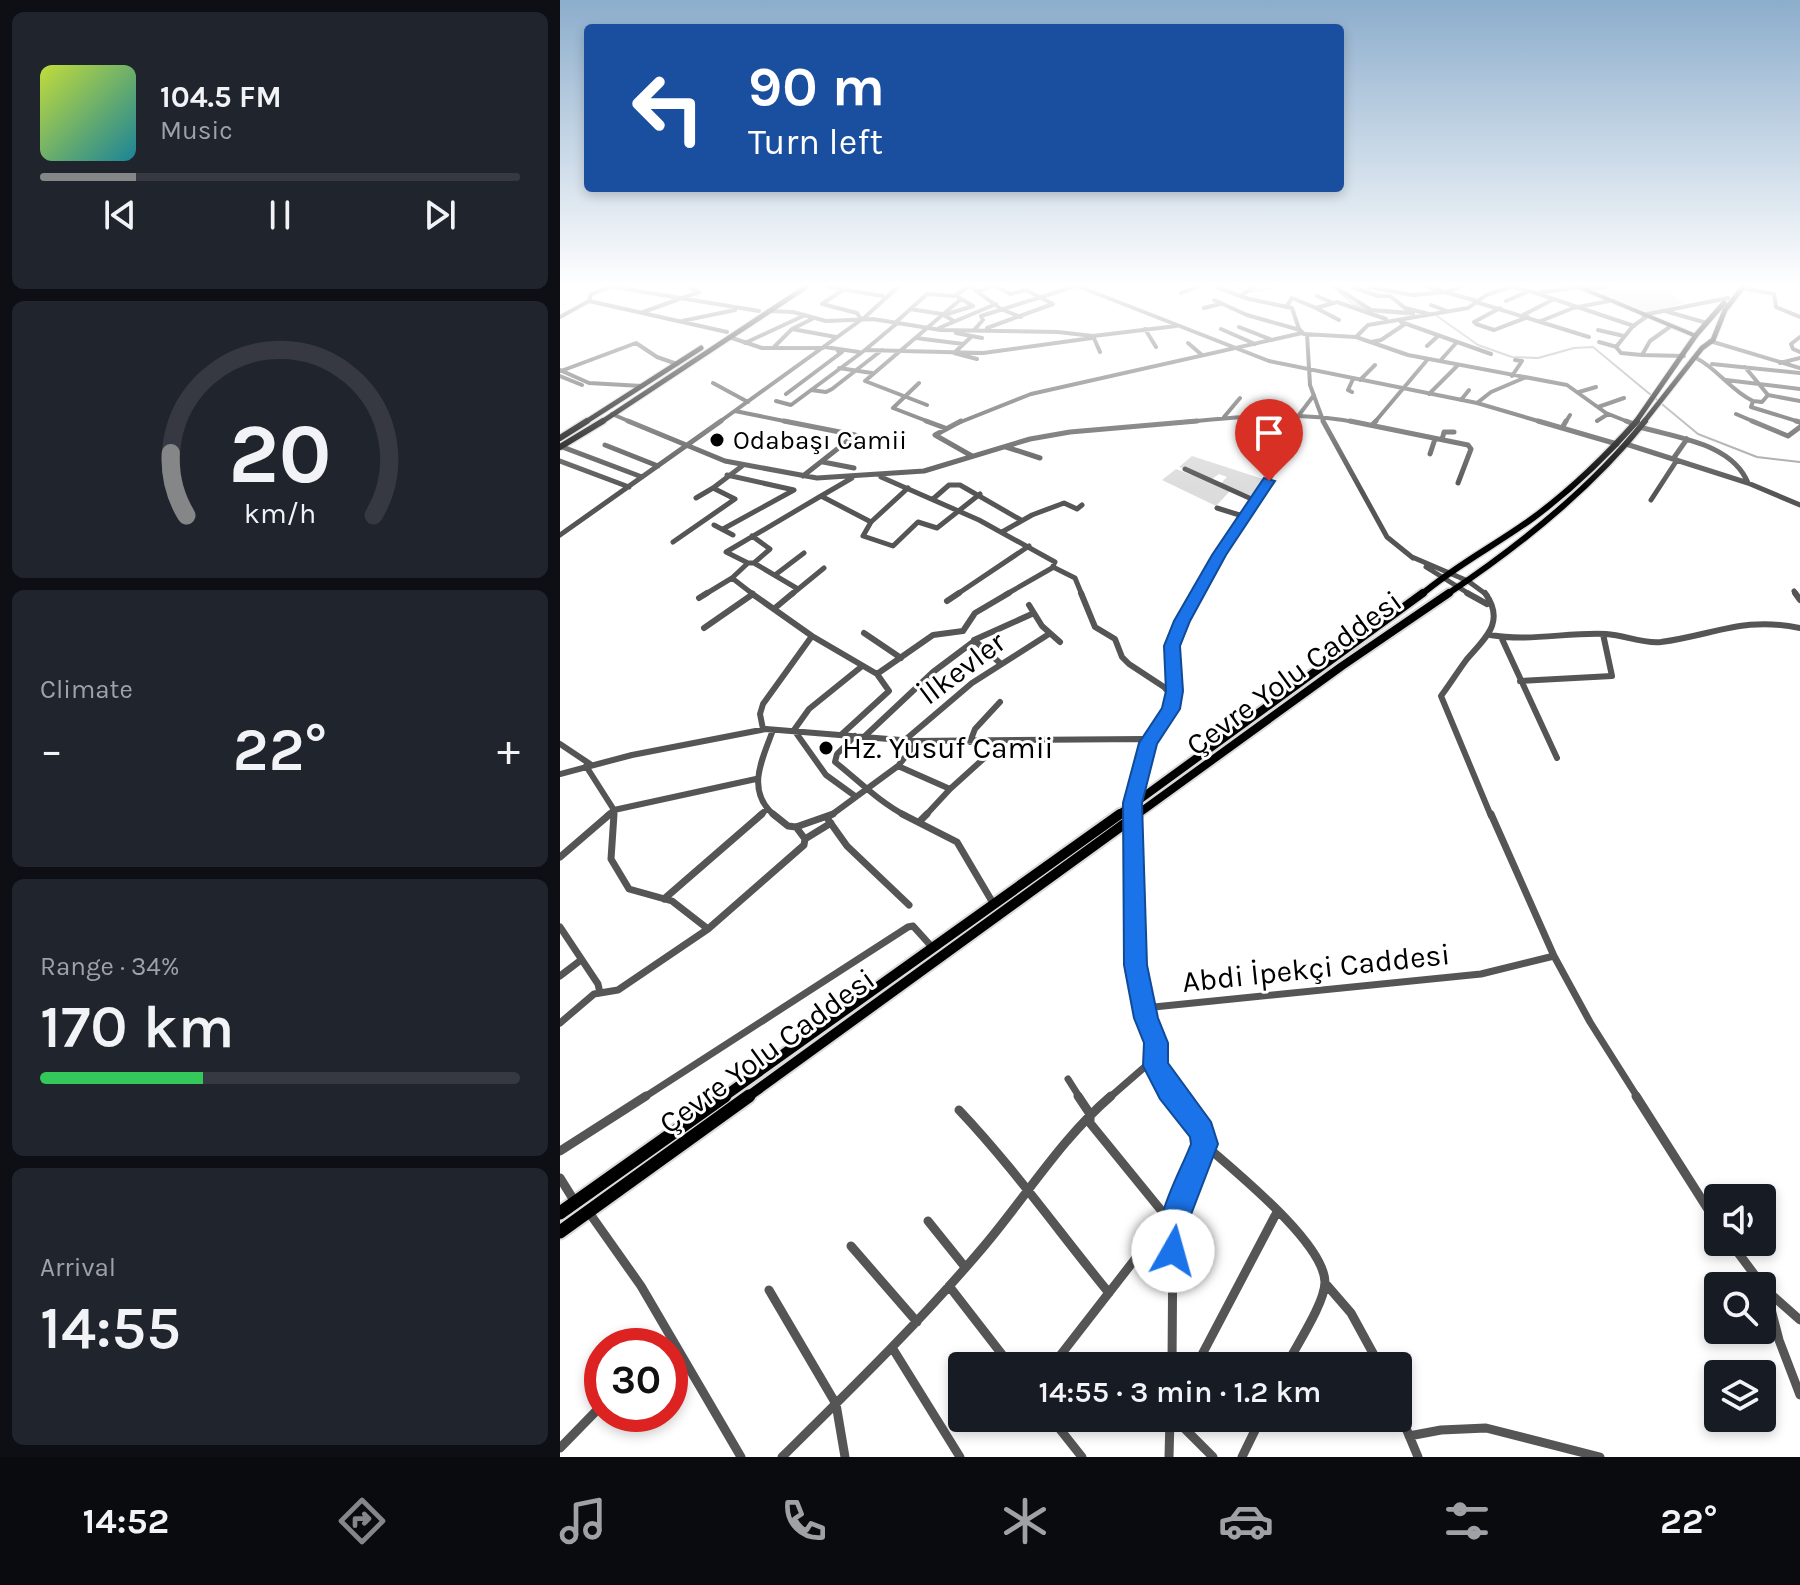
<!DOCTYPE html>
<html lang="en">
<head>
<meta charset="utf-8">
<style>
  :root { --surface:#171b24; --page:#20242c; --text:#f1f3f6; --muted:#9ea1a6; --line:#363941; --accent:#858687 }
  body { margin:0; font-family:Karla,sans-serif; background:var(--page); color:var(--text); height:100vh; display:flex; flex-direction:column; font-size:30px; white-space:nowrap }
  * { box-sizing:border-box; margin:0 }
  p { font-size:26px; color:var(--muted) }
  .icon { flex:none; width:44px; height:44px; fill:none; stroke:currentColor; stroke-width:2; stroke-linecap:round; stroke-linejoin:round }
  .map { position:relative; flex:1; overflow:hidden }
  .details { display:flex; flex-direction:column; gap:12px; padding:12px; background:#0d0f14; width:560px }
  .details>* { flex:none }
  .top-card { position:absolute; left:24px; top:24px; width:760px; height:168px; border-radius:8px; box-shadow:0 4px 12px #0003; background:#1a4fa0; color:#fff; overflow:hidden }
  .buttons { position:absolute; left:1144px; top:1184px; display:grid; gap:16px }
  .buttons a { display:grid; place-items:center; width:72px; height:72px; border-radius:8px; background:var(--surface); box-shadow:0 4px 12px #0003; font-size:40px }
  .speed { position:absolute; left:24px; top:1328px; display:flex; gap:16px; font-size:40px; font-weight:700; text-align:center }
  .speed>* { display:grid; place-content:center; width:104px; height:104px; border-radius:50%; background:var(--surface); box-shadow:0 4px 12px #0003; line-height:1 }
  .speed .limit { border:12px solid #d22; background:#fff; color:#111 }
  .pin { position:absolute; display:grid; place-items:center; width:68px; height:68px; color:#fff; margin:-82px -34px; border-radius:50% 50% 50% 0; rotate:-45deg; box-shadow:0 0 8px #0007 }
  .pin .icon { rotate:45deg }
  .me { position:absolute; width:88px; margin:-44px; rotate:7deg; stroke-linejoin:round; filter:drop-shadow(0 0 6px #0008) }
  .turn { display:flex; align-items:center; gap:28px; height:168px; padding:0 32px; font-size:36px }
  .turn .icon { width:104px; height:104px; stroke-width:2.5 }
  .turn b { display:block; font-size:56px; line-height:68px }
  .big { font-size:60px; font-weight:600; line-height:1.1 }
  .details .widget { flex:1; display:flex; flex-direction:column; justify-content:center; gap:12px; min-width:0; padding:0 28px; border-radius:12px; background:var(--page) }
  .details .dial { align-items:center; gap:0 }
  .dial svg { height:208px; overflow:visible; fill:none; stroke:var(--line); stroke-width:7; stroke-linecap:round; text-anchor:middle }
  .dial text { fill:var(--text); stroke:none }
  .song { display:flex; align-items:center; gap:24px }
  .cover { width:96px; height:96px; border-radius:12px; background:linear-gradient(135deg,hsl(70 70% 55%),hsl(190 70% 35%)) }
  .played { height:8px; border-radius:4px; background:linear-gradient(90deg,var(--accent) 20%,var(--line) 20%) }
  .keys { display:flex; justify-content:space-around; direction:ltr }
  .heat { display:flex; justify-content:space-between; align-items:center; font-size:44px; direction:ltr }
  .charge { height:12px; border-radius:6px; background:linear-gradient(90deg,#34c759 34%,var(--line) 0) }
  .trip { position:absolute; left:388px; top:1352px; width:464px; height:80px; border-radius:8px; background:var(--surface); box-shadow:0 4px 12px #0003; font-weight:600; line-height:80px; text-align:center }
  .menu { display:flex; height:128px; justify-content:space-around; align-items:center; background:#090b0e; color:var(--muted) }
  .menu .icon { width:56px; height:56px }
  .menu .active { color:var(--accent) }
  .menu b { font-size:36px; color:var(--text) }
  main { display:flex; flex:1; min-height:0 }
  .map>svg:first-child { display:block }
  .green { fill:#dcdcdc }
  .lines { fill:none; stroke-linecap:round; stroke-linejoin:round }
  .stream { stroke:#a3a3a3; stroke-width:2 }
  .major-casing { stroke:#dbdbdb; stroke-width:6 }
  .highway-far4-casing { stroke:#dbdbdb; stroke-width:7 }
  .highway-far3-casing { stroke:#dbdbdb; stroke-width:9 }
  .highway-far2-casing { stroke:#dbdbdb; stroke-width:12 }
  .highway-far1-casing { stroke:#dbdbdb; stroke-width:14 }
  .highway-casing { stroke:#dbdbdb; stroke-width:17 }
  .minor-far4 { stroke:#555; stroke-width:4 }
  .minor-far3 { stroke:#555; stroke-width:5 }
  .minor-far2 { stroke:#555; stroke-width:6 }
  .minor-far1 { stroke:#555; stroke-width:7 }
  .minor { stroke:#555; stroke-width:9 }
  .major { stroke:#000; stroke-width:4 }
  .highway-far4 { stroke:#000; stroke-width:5 }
  .highway-far3 { stroke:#000; stroke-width:6 }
  .highway-far2 { stroke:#000; stroke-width:8 }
  .highway-far1 { stroke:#000; stroke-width:10 }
  .highway { stroke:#000; stroke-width:13 }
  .route { fill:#1a73e8; stroke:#114b97; stroke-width:2 }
  .poi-dot { fill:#000; stroke:#fff; stroke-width:3 }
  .labels { text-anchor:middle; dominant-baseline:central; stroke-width:6; stroke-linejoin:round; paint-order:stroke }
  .far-poi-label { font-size:26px; fill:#000; stroke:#fff; text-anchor:start }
  .street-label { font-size:30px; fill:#000; stroke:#fff }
  .poi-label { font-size:30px; fill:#000; stroke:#fff; text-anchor:start }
</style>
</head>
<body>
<main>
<section class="details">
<div class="widget">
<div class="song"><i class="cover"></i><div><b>104.5 FM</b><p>Music</p></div></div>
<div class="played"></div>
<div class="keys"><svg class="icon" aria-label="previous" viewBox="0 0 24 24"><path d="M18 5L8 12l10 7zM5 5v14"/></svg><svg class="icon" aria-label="pause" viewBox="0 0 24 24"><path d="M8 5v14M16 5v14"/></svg><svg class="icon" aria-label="next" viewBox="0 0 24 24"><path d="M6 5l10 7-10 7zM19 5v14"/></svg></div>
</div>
<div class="widget dial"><svg viewBox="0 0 100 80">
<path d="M14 69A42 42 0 1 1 86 69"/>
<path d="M14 69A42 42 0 0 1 8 45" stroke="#858687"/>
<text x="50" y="56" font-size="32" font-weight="700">20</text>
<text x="50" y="72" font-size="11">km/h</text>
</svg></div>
<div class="widget"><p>Climate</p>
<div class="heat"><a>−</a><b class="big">22°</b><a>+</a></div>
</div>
<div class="widget"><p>Range · 34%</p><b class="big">170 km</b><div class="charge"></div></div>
<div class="widget"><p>Arrival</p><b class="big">14:55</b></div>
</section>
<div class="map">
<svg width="1240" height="1457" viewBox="0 0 1240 1457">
  <rect width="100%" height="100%" fill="#fff"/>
  <path class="green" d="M1054,287h47l23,16 -37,10 -56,-24z
    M632,456l74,24 -12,17 -33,-14 6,-6 -8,-3 -7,5 -33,-12z
    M616,469l55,21 -15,16 -54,-26z"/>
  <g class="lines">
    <path class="stream" d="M678,287l7,3
      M691,292l26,-5
      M779,292l14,12 14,6
      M817,312l37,3
      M877,316l41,29 34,12 26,1 36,-10 19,-1 105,87 59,23 43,5"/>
    <g class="major-casing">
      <path id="major" d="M1019,287l117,49"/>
    </g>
    <g class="highway-far4-casing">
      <path id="highway-far4" d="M24,423l117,-75
        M40,423l206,-136
        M1075,423l61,-88 28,-32
        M1083,423l59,-75 11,-8 12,-30 18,-23"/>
    </g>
    <g class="highway-far3-casing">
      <path id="highway-far3" d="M0,438l27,-17
        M0,447l43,-26
        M861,595c35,-30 75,-50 112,-77 38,-28 73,-62 104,-97
        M886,595c72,-48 145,-106 199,-174"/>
    </g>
    <g class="highway-far2-casing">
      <path id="highway-far2" d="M557,816l306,-223
        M575,816l207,-150 107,-73"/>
    </g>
    <g class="highway-far1-casing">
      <path id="highway-far1" d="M162,1098l398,-284
        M186,1098l392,-284"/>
    </g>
    <g class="highway-casing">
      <path id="highway" d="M0,1213l165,-117
        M0,1232l189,-136"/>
    </g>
    <path class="minor-far4" d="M54,287l145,24
      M269,287l54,9
      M411,287l30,22 20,8
      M520,287l189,74 208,42 68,20
      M656,287l33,12 43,9 7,21 5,5 52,3 52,18 159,30 39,28 25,10
      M775,287l36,23 42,3
      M792,287l26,9h12l15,12 24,6
      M808,287l45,8 32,-3
      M867,287l50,14
      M954,287l22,6 44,-6
      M1182,288l32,6 2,13 24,10
      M284,289l-22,15 35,9 4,6
      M1027,289l20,-2
      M418,291l13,-4
      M886,292l13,-5
      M621,293l16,-6
      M976,293l98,33
      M680,296l14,-9
      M757,296l14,6
      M654,300l33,15 53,15
      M29,301l138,31
      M946,301l23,-10
      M916,302l113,35
      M871,305l16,6
      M727,306l5,-8 24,10
      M644,308l16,-4
      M350,309l32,5 12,7
      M208,311l25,1 33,9 47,-2 68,11 117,2 35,4 83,-10
      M1105,311l42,12
      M83,312l56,-20 -9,-4
      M384,315l29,-9 -15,-9
      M963,315l31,-16
      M1083,315l85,-17
      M0,317l29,-16 2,-7 19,-7
      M779,320l-23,-12 21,-6 49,17
      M122,321l53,-11
      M981,321l32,-13 36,-7
      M841,322l90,32
      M914,322l26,-14
      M335,323l32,-29 27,2 14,-9
      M916,324l18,6 34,-13
      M1111,326l-21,15 -8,14 42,1
      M679,327l33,13
      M379,328l57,-24
      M427,328l66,-24 -27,-14 -16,4 -13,-7
      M232,329l44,8
      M585,329l11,18
      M661,329l34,15
      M414,330l9,-10 -2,-4 92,-29
      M1038,330l26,6
      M396,333l26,5
      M747,334l3,51 14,38
      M412,336l-18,17 23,6
      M533,336l7,16
      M169,337l33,11h61
      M796,337l12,-12 100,-17 18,-13 25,-8
      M1240,337l-9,7 2,5 7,3
      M356,338l47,6
      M1150,341l90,27
      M811,342l10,-2 24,-16
      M1039,342l18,5
      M185,343l58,-27
      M628,343l14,12
      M867,346l11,-10
      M214,347l18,-18 20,-10
      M265,347l34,5
      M305,350l31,-26
      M1082,355l-21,-2 -5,-6 17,-21 13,-9
      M1136,358c22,11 35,33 57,43l-2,6 49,15
      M880,361l17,-19
      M1220,363l20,-5
      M1152,364l88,9
      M1185,367l23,28 -6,7 -9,-1
      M279,368l33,5
      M0,370l29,13 53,3
      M1,371l75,-28 21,14 20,7
      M0,376l22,9
      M952,376l10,-15 -7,-1
      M800,380l15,-15
      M1166,380l74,9
      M153,383l35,19
      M359,383l-26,25 39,15
      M251,390l15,2 6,-3 50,-39
      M792,392l-4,-2 5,-11
      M1019,392l17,-5
      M226,394l56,-42 -4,-1
      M869,394l29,-29
      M1208,395l32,6
      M901,400l8,-10
      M216,401l15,4 74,-55 118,3 109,-15
      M917,403l14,-11 33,-14
      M367,405l-62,-24 96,-82
      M1038,407l26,-9
      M175,411l59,12
      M52,414l21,9
      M1176,414l21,9
      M664,417l16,-19
      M1037,421l11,-7
      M158,423l147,-106 33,-30
      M398,423l73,-29 271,-61
      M614,423c63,-6 124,-13 186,0
      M733,423l21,-28
      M814,423l54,-64
      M1005,423l5,-8"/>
    <path class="minor-far3" d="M68,421l97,40 92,17 107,-7 106,-32 40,-7 127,-11
      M224,421l71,14 -52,41
      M366,421l19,7
      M401,421l-26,14 37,21
      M763,421l64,116 26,21
      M790,421l118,24 3,4 -13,34
      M978,421l79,23
      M1066,421l8,3
      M1192,421l36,15 12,-9
      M1236,421l4,1
      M812,425l4,-4
      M1080,427c37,11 92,16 108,56
      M1002,428l4,-7
      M295,435l12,5 -2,4
      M882,440l2,-8h10
      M1066,444l122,39 52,22
      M45,445l53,21
      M0,446l82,31
      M446,447l34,11
      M870,454l5,-15
      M1113,459l14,-20
      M0,461l69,26
      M263,462l31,6
      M625,469l71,32
      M321,477l98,43 76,42 -3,6 -47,27
      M292,478l-31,18 50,26
      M348,488l-37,34 -8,14 30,10 25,-24 19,6 43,-34
      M136,498l17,-10
      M373,499l16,-14h11l61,35
      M1091,500l26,-40
      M657,508l29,9
      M154,525l19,10
      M163,529l71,-39 -67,-15
      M442,532l30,-17 32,-12 13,6 5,-4
      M0,535l161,-114
      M192,536l18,13 -16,14
      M113,542l62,-43 -22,-11 29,-22
      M852,557l56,24 19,14
      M188,563h6l44,26
      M493,567l22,11 7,17
      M866,567l45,28
      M215,575l29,-22
      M1234,591l3,4
      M144,595l28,-17
      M194,595l-22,-17 16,-15 -22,-11 95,-56
      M231,595l33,-27
      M396,595l73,-49
      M635,595l76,-119 23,-55"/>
    <path class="minor-far2" d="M191,593l61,43 -49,68 -3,10 3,15
      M521,593l14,34 20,12 7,18 7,7 35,23 9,10
      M907,593l20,11
      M925,593c21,29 0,45 -18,66 -9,12 -17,25 -26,37l50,120
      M1235,593l5,7
      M139,598l8,-5
      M387,601l12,-8
      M469,605l13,21 18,16
      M215,608l18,-15
      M144,628l49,-34
      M304,633l37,25
      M930,635c40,7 77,-3 116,-1 19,1 36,10 55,8 53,-7 83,-26 139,-14
      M252,636l65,38 12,17 -47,43
      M942,639l55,119
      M440,663l-26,-23 60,-27
      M317,674l56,-39 30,-4 12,-18 34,-20
      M960,681l92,-5 -9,-42
      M213,730c-11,30 -28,61 2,86
      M295,736l-18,18 -2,8c24,19 44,40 71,54
      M305,736l68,-64 40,-30
      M345,740l67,-57 77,-49
      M410,742l5,-13 25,-27
      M588,743l20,-33 7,-70 21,-47
      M0,744l30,20
      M26,766l28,44v6
      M338,766l52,23 52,-47
      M0,774l72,-19 134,-26 147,12 230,-2 5,4 -16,63
      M295,796l-29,-21 -32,-45 15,-21 52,-42
      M47,816l7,-6 142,-31
      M199,816l8,-7
      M270,816l68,-50 20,-25
      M365,816l26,-28"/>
    <path class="minor-far1" d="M213,814l15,12 8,1 37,-13
      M342,814l55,28 36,61
      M931,814l63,142 36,66 48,76
      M571,817l3,122 10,69 337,-34 73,-18
      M267,818l20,28 62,59
      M360,821l7,-7
      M245,839l26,-16
      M0,857l50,-43
      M104,899l98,-85
      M0,927l38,57 2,9
      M148,929l96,-84 1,-6 -9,-12
      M0,976l21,-16
      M584,1008l12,35 -1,23 20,32
      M0,1023l34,-29 24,-4 90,-61 -36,-28 -43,-12 -18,-30 3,-45
      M508,1079l12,19
      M83,1098l265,-171 5,-1 19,21
      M549,1098l46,-40"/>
    <path class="minor" d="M518,1096l12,18v9l79,97
      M1076,1096l82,129
      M399,1110c54,57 100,122 150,183
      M644,1144c29,26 120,98 121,138 0,21 -29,64 -39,84
      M0,1151l86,-55
      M0,1178l15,24
      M28,1211l53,75 100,171
      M368,1221l37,46
      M1170,1242l36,48 34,30
      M291,1246l66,76
      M765,1283l26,30 29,53
      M389,1286l62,80
      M209,1290l67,114 9,53
      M1206,1290l13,50 21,55
      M333,1349l67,108
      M492,1366l115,-148
      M612,1366l1,-141 31,-81 -3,-13 -28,-35
      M636,1366l81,-154
      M838,1409l20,48
      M491,1418l31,39
      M614,1418l39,39
      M849,1436l32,-6 45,-2 114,29
      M0,1448l42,-43
      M222,1457c70,-69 140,-137 203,-212 42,-50 77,-107 126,-149
      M609,1457l1,-39
      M682,1457l19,-39"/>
    <use href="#major" class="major"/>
    <use href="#highway-far4" class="highway-far4"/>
    <use href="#highway-far3" class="highway-far3"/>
    <use href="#highway-far2" class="highway-far2"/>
    <use href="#highway-far1" class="highway-far1"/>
    <use href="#highway" class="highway"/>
  </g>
  <linearGradient id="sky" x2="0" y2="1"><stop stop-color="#8cadcc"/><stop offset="0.58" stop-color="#fff"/><stop offset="1" stop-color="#fff" stop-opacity="0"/></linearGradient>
  <rect width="1240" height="491" fill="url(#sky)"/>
  <path class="route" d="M704,478l11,3 -49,74 -36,66 -10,25 3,45 -3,18 -23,35 -15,59 5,162 11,53 10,25v20l43,59 7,22 -31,81 1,26 -5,10 -10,4 -10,-4c-15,-37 15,-83 28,-117l-1,-7 -30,-38 -17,-33 1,-23 -10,-25 -10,-53 -1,-162 16,-60 23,-35 4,-17 -2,-45 10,-25 38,-66z"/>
  <g class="poi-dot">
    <circle cx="157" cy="440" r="8"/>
    <circle cx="266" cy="748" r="8"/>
  </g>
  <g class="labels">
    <g class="far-poi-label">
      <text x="173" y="440">Odabaşı Camii</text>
    </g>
    <g class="street-label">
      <text transform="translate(402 668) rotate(-37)">İlkevler</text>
      <text transform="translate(734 673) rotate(-36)">Çevre Yolu Caddesi</text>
      <text transform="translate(756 968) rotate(-6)">Abdi İpekçi Caddesi</text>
      <text transform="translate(207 1051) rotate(-36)">Çevre Yolu Caddesi</text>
    </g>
    <g class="poi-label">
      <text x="282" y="748">Hz. Yusuf Camii</text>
    </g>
  </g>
</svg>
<div class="buttons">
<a><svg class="icon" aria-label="sound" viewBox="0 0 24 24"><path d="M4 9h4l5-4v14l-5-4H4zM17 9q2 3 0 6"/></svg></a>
<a><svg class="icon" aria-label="search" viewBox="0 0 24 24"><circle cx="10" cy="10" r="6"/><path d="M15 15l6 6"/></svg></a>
<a><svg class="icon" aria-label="layers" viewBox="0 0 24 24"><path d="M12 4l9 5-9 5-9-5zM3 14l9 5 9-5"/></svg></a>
</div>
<div class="speed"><div class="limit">30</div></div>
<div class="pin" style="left:709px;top:481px;background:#d93025"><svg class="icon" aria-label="arrive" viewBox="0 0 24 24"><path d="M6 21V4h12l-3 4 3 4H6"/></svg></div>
<svg class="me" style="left:613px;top:1251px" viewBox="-20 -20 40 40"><circle r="19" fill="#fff"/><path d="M0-13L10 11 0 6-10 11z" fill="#1a73e8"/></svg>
<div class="trip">14:55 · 3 min · 1.2 km</div>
<div class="top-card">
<div class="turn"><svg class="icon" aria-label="left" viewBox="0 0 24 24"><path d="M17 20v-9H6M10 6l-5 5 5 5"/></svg><div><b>90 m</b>Turn left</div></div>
</div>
</div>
</main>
<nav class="menu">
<b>14:52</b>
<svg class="icon active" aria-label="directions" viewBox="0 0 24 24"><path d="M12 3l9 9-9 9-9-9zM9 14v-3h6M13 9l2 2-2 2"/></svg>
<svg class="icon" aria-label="music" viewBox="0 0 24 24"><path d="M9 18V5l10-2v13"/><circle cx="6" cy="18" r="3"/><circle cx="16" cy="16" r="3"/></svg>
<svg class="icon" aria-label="phone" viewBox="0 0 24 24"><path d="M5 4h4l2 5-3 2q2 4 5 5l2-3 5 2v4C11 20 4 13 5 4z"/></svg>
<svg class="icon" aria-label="climate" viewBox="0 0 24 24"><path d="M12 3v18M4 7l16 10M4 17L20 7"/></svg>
<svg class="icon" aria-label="car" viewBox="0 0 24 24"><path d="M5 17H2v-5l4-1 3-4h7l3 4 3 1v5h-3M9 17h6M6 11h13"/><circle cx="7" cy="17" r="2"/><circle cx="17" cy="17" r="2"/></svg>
<svg class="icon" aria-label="filters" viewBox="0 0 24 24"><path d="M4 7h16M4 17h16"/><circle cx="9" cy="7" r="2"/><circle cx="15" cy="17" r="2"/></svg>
<b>22°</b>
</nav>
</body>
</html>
